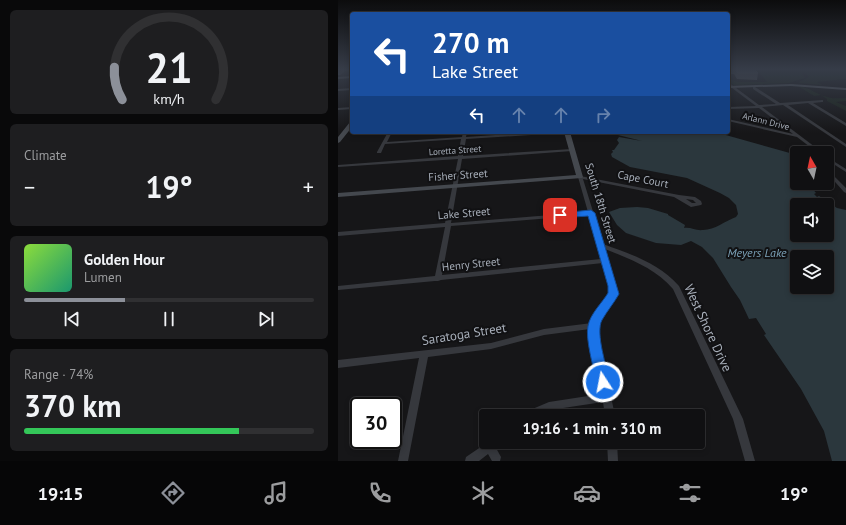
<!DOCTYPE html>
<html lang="en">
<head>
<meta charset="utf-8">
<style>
  :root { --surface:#101012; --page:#1e1e20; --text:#f1f3f6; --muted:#9c9d9f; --line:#303032; --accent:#8c9099 }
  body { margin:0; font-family:"PT Sans",sans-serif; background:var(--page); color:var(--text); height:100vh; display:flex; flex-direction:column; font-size:15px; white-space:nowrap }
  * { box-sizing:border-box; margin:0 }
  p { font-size:13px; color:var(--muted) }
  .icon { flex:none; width:22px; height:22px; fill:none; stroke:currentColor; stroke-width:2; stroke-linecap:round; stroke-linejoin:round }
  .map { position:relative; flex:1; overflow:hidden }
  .panel { display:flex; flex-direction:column; gap:10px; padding:10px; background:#09090a; width:338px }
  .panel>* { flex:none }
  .hud { position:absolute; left:12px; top:12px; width:380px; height:122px; border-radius:4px; box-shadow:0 2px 6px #0003,0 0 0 1px var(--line); background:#1a4fa0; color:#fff; overflow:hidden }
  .needle { width:26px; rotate:351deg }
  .tools { position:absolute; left:452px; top:146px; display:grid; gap:8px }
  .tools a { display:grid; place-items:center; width:44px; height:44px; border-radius:4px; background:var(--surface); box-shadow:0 2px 6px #0003,0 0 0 1px var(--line); font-size:20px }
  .speed { position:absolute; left:12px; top:397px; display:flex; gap:8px; font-size:20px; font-weight:700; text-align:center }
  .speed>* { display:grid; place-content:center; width:52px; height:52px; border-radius:50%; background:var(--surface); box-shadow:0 2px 6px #0003,0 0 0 1px var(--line); line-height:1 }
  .speed .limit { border:2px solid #111; border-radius:6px; background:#fff; color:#111 }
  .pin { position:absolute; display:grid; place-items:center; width:34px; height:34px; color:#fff; margin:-17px; border-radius:8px; box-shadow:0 2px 6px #0006 }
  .me { position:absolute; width:44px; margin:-22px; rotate:349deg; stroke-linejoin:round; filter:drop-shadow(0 0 3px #0008) }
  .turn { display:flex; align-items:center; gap:14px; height:84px; padding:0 16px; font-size:18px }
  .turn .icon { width:52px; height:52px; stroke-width:2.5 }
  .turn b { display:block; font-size:28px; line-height:34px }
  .lanes { display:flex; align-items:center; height:38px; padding:0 16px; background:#0003; justify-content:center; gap:20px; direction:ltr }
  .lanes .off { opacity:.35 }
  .big { font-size:30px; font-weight:600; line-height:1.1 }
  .panel .tile { flex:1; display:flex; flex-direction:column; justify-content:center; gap:6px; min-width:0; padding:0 14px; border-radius:6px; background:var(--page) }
  .panel .dial { align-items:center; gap:0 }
  .dial svg { height:104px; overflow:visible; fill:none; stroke:var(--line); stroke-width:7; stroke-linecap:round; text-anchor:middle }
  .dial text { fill:var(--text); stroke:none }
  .song { display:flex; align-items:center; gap:12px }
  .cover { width:48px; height:48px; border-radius:6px; background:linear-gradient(135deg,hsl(90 70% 55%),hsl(160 70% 35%)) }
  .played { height:4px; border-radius:2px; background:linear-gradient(90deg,var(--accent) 35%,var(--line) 35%) }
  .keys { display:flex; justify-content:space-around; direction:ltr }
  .heat { display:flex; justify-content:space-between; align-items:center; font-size:22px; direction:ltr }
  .charge { height:6px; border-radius:3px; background:linear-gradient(90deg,#34c759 74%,var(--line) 0) }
  .trip { position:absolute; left:141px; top:409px; width:226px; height:40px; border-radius:4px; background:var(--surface); box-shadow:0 2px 6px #0003,0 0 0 1px var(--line); font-weight:600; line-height:40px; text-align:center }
  .tabs { display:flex; height:64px; justify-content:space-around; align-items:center; background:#060607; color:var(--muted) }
  .tabs .icon { width:28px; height:28px }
  .tabs .selected { color:var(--accent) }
  .tabs b { font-size:18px; color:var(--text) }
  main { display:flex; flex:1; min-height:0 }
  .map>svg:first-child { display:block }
  .green { fill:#1b241c }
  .water { fill:#2b373d; fill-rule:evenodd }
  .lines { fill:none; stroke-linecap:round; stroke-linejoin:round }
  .street { fill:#36383d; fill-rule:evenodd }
  .secondary { fill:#44484e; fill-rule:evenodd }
  .primary { fill:#52565d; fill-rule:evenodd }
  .wall { fill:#47494d }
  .shaded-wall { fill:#2f3033 }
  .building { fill:#525459; stroke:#5f6268 }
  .route { fill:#1a73e8; stroke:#114b97 }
  .labels { text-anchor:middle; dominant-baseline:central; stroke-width:4; stroke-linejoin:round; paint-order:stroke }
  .far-street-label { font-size:9px; fill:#a7aeb9; stroke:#111113 }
  .street-label { font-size:11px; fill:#a7aeb9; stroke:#111113 }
  .water-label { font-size:12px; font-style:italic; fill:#7ba1b7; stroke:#111113 }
  .near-street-label { font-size:13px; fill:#a7aeb9; stroke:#111113 }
</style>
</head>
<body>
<main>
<section class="panel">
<div class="tile dial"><svg viewBox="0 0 100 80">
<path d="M14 69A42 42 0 1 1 86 69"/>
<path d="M14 69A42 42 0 0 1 8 44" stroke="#8c9099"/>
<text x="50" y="56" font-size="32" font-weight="700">21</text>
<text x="50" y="72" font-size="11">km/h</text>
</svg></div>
<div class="tile"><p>Climate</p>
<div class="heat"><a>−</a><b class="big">19°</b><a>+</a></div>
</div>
<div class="tile">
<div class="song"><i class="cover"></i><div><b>Golden Hour</b><p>Lumen</p></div></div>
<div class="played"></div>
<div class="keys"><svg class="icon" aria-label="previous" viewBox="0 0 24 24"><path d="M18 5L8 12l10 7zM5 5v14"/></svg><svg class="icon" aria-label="pause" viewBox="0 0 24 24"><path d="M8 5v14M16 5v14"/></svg><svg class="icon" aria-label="next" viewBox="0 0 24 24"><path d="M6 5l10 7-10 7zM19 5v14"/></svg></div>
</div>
<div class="tile"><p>Range · 74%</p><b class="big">370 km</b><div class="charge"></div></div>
</section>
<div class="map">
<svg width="508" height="461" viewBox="0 0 508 461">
  <rect width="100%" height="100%" fill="#161618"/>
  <path class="green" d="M413,69h49l5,9 -16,5 -55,2 -6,-3v-4l10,4h29l-8,-10 1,-1z
    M465,69h43v10l-29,3 5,3 -22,-2 -1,-1 10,-5z
    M460,86c14,2 17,8 29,11 5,2 13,1 19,1v3l-10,1 10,4v5l-19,-10v-2l-6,-4 -7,1z"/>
  <path class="water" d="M280,132h97l82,23v28h16l-2,4 5,6 -2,1 3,3 2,-1 18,12 9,2v251h-14l-8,-30 -23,-42 -37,-54 2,-1 -10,-16 -7,1 -9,-19 -9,-13 -18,-29 -11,-11 -11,-6 -10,4 -25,-2 -30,-10 -9,-8 -8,-13 11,-4 17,-1 11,1 20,6v1l17,10 -1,3c7,-1 12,3 19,2 12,0 22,-9 33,-13l2,-3 -2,-9 -7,-7 -9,-5 -33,-15 -57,-11 -18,-10 -1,-3 2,-2 -1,-2h2l5,-7 -2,-3 2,-3 23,4 -24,-6zM459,205h30v30h-30zM459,257h30v30h-30z"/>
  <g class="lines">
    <path class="street" d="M390,82l31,23 17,-1 -23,-15v-2h2l25,16 43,-3v2h-1l-9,1 33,20v3l-38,-23 -20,2 58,39v3l-63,-42 -21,2 61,46h-5l-21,-16 -69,-16v-2l65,15 -34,-26 -31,1v-2l28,-1 -28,-21z
      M14,88v2l-14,1v-2z
      M14,107v2l-14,1v-2z
      M50,132h4l-5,10 75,-5 1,-5h4l-1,5 76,-5h22l-2,1 -96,6 -3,17 109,-7 2,1 -2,1 -110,8 -11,64 137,-11 -10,-35 2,-1 99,19 16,2 6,4 1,3 -1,1 -10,2 -17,-10 -91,-18 20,65c27,10 56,19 76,42l64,133 12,42h-10l-12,-42 -60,-130c-18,-21 -43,-30 -68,-40l13,41c-3,16 -13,19 -18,32 -2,5 -1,10 -1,16l16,78h-10l-2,-14 -53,8 -14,6h-15l2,-3 26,-11 52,-8 -10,-56 -1,-9 -46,6 -53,14 -63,8 -20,104h-10l21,-103 -81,10v-8l153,-17 53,-14 48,-6c3,-8 9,-14 14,-21 8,-11 0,-26 -3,-39l-162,17 -3,1h-3l-97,9v-4l97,-10 10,-49 -107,9v-4l107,-9 13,-64 -120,8v-2l120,-9 3,-17 -76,5 -4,9h-4v-1zM348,199l7,1 3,3h-4zM251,215l12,44 -159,16 9,-49z
      M489,157l19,12v3l-19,-12z
      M489,162l2,1 3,11 14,14v5l-2,-1 -16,-18z
      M150,442h13l-1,3 -4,3 5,9 -1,4h-8l-4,-7 -9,7h-14l1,-4z
      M269,442h10l1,19h-10z"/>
    <path class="secondary" d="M14,76v2l-14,1v-2z
      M14,121v6l-12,15 -2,1v-6l12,-15z
      M226,132h6l13,45 -1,1 -244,19v-4l238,-18z"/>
    <path class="primary" d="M453,84l55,4v2l-55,-4 -63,2v-2z"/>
  </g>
  <path class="wall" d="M0,69h14l-1,1h-5l-6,5h-2z
    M390,69h26l4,4 -1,7 -20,-1 -3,-5h-6z"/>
  <path class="shaded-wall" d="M0,69h8v1l-6,5z"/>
  <path class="building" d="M397,69h19l4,4h-20z"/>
  <linearGradient id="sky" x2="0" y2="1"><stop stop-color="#0c0c0d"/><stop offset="0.52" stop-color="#363c48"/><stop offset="1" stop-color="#363c48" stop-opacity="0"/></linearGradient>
  <rect width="508" height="133" fill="url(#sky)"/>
  <path class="route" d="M253,210l4,3 24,81c-5,9 -12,17 -17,26 -7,13 5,48 8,62l-2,4 -5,2 -5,-2 -2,-4c-2,-14 -11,-43 -8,-56 2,-12 14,-23 20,-33v-7l-20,-70 -28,2 -5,-3 5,-2z"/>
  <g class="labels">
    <g class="far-street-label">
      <text transform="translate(428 121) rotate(14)">Arlann Drive</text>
      <text transform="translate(117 150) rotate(-4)">Loretta Street</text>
    </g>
    <g class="street-label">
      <text transform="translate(120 175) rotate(-4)">Fisher Street</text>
      <text transform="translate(305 179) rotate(11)">Cape Court</text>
      <text transform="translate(263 203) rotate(73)">South 18th Street</text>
      <text transform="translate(126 213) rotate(-5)">Lake Street</text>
      <text transform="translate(133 264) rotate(-6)">Henry Street</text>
    </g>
    <g class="water-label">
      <text x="419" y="252">Meyers Lake</text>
    </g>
    <g class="near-street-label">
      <text transform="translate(370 328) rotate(65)">West Shore Drive</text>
      <text transform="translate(126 334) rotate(-9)">Saratoga Street</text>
    </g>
  </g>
</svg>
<div class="tools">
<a><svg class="needle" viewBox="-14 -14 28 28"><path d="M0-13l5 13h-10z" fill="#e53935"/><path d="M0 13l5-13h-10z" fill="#9c9d9f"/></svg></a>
<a><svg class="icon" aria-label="sound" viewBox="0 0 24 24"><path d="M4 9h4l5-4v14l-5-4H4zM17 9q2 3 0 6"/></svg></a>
<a><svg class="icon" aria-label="layers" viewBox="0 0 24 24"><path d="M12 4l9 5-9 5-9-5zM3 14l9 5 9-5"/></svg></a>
</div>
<div class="speed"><div class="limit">30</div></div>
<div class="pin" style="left:222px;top:215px;background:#d93025"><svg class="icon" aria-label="arrive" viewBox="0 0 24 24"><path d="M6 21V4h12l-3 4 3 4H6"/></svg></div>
<svg class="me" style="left:265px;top:382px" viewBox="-20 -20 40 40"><circle r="17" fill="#1a73e8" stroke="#fff" stroke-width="3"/><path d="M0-11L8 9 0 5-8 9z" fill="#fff"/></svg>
<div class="trip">19:16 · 1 min · 310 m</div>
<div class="hud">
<div class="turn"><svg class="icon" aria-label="left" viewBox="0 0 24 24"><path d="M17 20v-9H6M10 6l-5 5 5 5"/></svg><div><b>270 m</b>Lake Street</div></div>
<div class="lanes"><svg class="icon" aria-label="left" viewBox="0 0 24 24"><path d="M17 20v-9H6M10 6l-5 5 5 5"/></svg><svg class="icon off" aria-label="ahead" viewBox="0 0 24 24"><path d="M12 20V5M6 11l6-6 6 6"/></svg><svg class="icon off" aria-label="ahead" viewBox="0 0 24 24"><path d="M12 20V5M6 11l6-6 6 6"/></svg><svg class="icon off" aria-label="right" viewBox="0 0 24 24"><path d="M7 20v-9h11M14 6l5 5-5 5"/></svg></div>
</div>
</div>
</main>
<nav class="tabs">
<b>19:15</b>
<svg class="icon selected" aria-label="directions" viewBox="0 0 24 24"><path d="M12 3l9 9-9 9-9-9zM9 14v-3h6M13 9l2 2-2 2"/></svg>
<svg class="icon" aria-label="music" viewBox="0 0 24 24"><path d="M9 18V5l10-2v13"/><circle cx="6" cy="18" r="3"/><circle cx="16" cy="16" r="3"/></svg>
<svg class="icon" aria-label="phone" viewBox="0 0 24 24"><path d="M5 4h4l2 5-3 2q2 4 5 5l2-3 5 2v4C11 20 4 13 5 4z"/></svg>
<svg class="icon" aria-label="climate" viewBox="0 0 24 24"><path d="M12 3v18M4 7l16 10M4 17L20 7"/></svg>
<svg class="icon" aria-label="car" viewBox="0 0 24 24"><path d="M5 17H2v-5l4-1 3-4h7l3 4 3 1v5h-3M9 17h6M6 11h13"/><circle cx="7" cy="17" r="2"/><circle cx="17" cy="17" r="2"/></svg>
<svg class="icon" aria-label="filters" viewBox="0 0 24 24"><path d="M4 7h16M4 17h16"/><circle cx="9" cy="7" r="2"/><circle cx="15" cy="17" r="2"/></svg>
<b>19°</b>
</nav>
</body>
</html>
